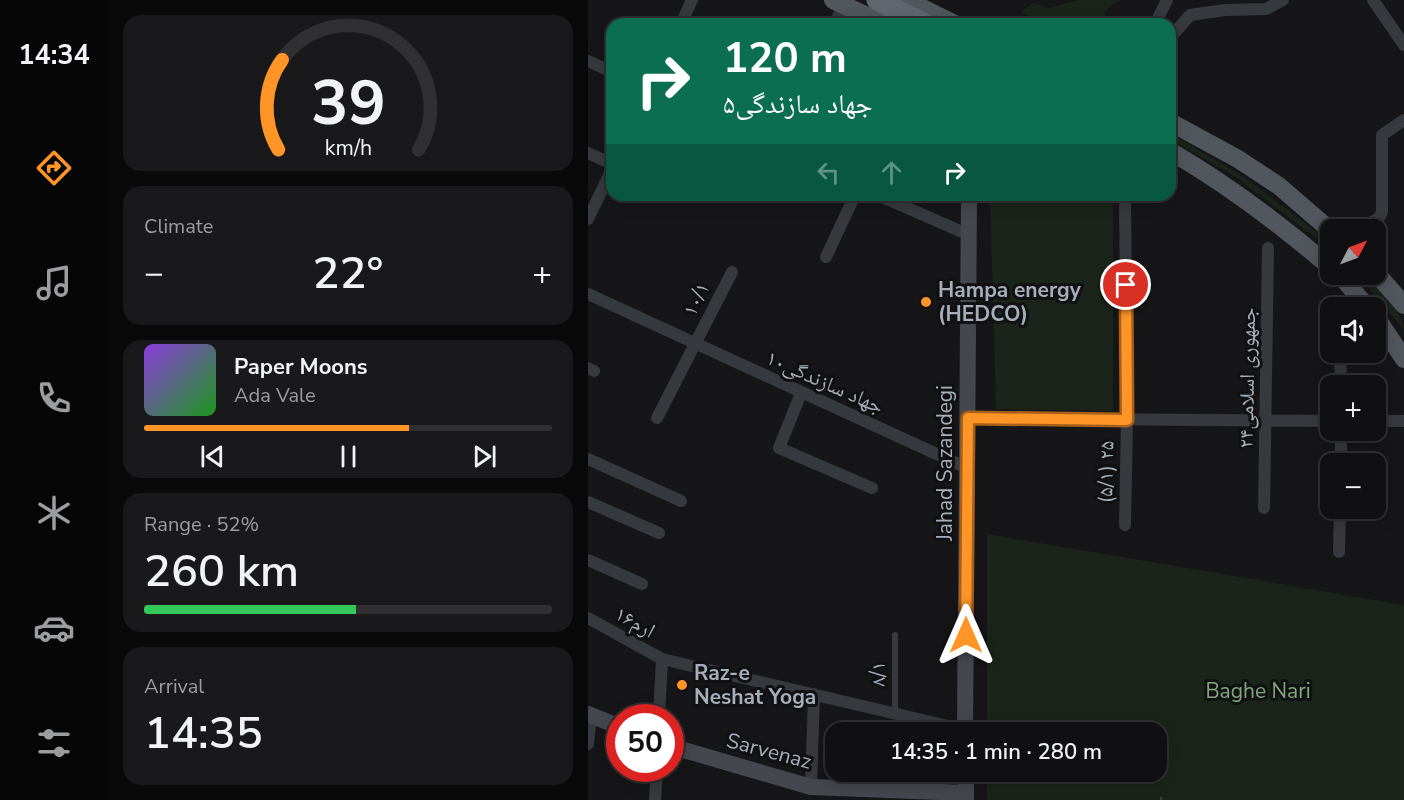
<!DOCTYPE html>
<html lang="en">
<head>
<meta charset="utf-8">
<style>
  :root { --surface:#101012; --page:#19191b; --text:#f1f3f6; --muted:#9c9d9f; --line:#303032; --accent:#ff9427 }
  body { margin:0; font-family:"Nunito Sans","Noto Naskh Arabic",sans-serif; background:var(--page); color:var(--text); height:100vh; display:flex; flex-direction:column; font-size:22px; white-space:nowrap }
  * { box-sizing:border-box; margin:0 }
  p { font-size:20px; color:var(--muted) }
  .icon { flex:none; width:33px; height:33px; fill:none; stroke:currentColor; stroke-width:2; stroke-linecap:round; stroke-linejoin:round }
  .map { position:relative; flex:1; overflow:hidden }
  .side { display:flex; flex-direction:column; gap:15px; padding:15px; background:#09090a; width:480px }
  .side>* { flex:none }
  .top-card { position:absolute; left:18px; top:18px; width:570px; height:183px; border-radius:18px; box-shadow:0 3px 15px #0003,0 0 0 2px var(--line); background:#0b6e4f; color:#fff; overflow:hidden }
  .needle { width:39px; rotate:49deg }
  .controls { position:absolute; left:732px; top:219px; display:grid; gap:12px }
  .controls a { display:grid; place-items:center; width:66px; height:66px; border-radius:12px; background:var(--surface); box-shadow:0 3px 15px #0003,0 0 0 2px var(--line); font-size:30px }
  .speed { position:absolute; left:18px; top:704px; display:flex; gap:12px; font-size:30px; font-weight:700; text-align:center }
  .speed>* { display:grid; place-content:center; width:78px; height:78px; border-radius:50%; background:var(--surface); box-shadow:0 3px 15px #0003,0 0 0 2px var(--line); line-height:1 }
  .speed .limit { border:9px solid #d22; background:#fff; color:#111 }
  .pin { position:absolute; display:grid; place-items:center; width:51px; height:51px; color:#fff; margin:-26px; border:3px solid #fff; border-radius:50%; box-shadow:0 2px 6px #0007 }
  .me { position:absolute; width:66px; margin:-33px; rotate:0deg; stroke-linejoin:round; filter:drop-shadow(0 0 4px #0008) }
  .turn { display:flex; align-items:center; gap:21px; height:126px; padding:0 18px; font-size:27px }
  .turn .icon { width:78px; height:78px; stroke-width:2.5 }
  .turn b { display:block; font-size:42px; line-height:51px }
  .lanes { display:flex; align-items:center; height:57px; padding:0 18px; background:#0003; justify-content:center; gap:30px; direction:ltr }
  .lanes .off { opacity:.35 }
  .big { font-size:45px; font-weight:600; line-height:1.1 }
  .side .widget { flex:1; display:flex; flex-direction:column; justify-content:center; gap:9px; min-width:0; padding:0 21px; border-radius:18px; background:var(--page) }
  .side .dial { align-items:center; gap:0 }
  .dial svg { height:156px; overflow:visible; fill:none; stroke:var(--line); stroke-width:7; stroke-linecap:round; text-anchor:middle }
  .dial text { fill:var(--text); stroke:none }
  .song { display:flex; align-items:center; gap:18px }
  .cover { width:72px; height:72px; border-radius:9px; background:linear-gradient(135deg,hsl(270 70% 55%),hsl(120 70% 35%)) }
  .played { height:6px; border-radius:3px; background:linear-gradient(90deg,var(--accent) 65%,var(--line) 65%) }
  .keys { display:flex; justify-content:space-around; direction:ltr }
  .heat { display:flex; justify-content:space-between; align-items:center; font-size:33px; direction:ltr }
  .charge { height:9px; border-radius:4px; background:linear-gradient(90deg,#34c759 52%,var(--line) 0) }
  .trip { position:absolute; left:237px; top:722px; width:342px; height:60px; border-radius:18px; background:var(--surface); box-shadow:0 3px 15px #0003,0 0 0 2px var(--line); font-weight:600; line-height:60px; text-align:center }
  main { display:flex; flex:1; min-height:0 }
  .tab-bar { display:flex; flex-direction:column; width:108px; justify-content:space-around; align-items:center; background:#060607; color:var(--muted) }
  .tab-bar .icon { width:42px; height:42px }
  .tab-bar .on { color:var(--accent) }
  .tab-bar b { font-size:27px; color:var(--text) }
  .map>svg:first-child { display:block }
  .green { fill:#1b241b }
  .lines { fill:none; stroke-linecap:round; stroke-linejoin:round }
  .path { stroke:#3c4045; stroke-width:2; stroke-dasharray:3 4.5; stroke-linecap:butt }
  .lane { stroke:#36393d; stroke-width:6 }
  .street { stroke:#36393d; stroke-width:12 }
  .secondary { stroke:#44484e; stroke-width:16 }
  .primary { stroke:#52565d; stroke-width:18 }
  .highway { stroke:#62676f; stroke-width:21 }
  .route-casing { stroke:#a66019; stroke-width:15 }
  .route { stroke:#ff9427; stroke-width:10 }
  .poi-dot { fill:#ff9427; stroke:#111113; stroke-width:2 }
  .labels { text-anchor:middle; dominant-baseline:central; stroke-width:6; stroke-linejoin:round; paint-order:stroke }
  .poi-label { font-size:21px; font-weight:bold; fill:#a6afb9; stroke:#111113; text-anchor:start }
  .street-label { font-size:21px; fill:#a6afb9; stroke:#111113 }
  .park-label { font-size:21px; fill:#80a67c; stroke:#111113 }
</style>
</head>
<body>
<main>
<nav class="tab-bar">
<b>14:34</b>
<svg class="icon on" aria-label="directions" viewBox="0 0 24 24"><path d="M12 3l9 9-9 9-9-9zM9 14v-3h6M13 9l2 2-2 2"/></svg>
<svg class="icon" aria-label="music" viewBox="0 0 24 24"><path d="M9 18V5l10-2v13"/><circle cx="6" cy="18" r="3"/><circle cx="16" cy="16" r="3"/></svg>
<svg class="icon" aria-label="phone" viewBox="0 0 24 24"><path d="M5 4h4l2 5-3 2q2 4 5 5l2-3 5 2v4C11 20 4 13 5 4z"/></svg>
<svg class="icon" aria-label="climate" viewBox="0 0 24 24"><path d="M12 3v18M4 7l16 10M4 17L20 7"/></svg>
<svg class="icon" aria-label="car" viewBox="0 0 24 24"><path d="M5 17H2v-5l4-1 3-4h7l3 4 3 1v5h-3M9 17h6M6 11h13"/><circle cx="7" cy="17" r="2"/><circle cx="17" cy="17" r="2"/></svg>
<svg class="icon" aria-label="filters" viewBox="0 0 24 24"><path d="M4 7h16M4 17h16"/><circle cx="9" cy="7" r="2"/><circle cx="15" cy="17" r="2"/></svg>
</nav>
<section class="side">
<div class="widget dial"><svg viewBox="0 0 100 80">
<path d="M14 69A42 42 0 1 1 86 69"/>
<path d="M14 69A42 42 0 0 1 16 23" stroke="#ff9427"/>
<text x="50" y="56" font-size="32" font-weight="700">39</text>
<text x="50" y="72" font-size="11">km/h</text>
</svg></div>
<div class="widget"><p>Climate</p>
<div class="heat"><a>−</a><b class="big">22°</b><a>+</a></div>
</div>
<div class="widget">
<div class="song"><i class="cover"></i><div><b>Paper Moons</b><p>Ada Vale</p></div></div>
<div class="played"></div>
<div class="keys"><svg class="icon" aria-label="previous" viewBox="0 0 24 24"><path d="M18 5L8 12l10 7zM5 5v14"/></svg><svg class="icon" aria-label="pause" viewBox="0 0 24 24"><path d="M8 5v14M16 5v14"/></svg><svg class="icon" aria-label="next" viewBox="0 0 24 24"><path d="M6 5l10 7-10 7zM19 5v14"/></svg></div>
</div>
<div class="widget"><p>Range · 52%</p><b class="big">260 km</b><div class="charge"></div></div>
<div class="widget"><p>Arrival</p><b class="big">14:35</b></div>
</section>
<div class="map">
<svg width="816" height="800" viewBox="0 0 816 800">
  <rect width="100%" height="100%" fill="#161618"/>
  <path class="green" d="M492,0h39l-14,11 1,13h-59l-26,-12 12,-9 15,5z
    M582,133l74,44 86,65v7l-94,-72 -66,-38z
    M402,195h123v216l-117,-2z
    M769,275h7c13,13 40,36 40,55z
    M399,534l417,71v195h-417v-29h169v-39h-169z"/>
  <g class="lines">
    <path class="path" d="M752,308v-10
      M573,800v-3"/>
    <path class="lane" d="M307,635v78"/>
    <path class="street" d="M785,0l31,45
      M93,24l11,-24
      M247,24l8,-19
      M567,24l12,-24
      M582,38l20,-23 35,-5 41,-1 17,-9
      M0,61l24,11
      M0,153l24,11
      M290,195l91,40
      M109,196l1,-1
      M0,219l24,-50
      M768,230l23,-12 3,-6v-77l22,-15
      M238,257l29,-62
      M0,294l379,174
      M752,352l1,34
      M0,368l6,3
      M213,393l-22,55 93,40
      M69,418l75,-146
      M380,418l362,3
      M788,421h28
      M0,459l93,42
      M753,464v-34
      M0,502l71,31
      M676,508l4,-260
      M537,525l2,-105 -2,-225
      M751,552l1,-44
      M0,560l54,24
      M0,618l74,41 303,71
      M71,717l3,-58
      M0,744l3,-29
      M223,787l3,-93
      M67,800l2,-32"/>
    <path class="secondary" d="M0,714l32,13
      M377,732l4,-537
      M82,746l141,41 155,6
      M378,771v29"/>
    <path class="primary" d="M245,0l51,24
      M318,0l49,24
      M582,122l68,37 41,27 51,44
      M582,151c58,34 109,72 160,116
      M788,273l28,32
      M751,274l29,34
      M788,317l28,42"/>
    <path class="highway" d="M289,0l48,24"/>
  </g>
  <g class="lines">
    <g class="route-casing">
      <path id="route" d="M378,635l2,-217 159,2 -1,-135"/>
    </g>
    <use href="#route" class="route"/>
  </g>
  <g class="poi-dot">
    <circle cx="338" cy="302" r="6"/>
    <circle cx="94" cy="685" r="6"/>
  </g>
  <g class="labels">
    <g class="poi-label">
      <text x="350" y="290">Hampa energy<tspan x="350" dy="24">(HEDCO)</tspan></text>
      <text x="106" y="673">Raz-e<tspan x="106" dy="24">Neshat Yoga</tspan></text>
    </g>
    <g class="street-label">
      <text transform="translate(108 299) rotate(-63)">۱۰/۱</text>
      <text transform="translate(659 378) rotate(-89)">جمهوری اسلامی۲۴</text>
      <text transform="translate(237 382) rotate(24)">جهاد سازندگی۱۰</text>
      <text transform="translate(357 463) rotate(-90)">Jahad Sazandegi</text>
      <text transform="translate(518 472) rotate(-89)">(۵/۱) ۲۵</text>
      <text transform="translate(47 622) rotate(29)">ارم۱۶</text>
      <text transform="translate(290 674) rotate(-90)">۸/۱</text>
      <text transform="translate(181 751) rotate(15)">Sarvenaz</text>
    </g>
    <g class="park-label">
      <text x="670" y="691">Baghe Nari</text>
    </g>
  </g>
</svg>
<div class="controls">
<a><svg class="needle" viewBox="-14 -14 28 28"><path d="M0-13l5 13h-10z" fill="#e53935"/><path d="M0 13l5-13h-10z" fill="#9c9d9f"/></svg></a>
<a><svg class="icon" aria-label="sound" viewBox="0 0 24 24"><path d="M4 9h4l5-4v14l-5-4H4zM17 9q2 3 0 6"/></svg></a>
<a>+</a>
<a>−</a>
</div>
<div class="speed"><div class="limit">50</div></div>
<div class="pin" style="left:538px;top:285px;background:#d93025"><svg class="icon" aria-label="arrive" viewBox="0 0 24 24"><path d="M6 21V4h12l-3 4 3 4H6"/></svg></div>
<svg class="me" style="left:378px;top:635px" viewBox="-20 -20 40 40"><path d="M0-17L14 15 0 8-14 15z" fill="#ff9427" stroke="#fff" stroke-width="4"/></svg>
<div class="trip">14:35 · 1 min · 280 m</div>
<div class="top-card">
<div class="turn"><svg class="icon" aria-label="right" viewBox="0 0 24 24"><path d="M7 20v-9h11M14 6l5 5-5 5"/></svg><div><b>120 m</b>جهاد سازندگی۵</div></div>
<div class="lanes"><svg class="icon off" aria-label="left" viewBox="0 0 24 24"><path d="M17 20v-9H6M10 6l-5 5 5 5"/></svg><svg class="icon off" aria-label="ahead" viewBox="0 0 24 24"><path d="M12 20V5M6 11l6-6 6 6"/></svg><svg class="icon" aria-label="right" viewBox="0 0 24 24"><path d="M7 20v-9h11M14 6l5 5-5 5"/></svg></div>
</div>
</div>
</main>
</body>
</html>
